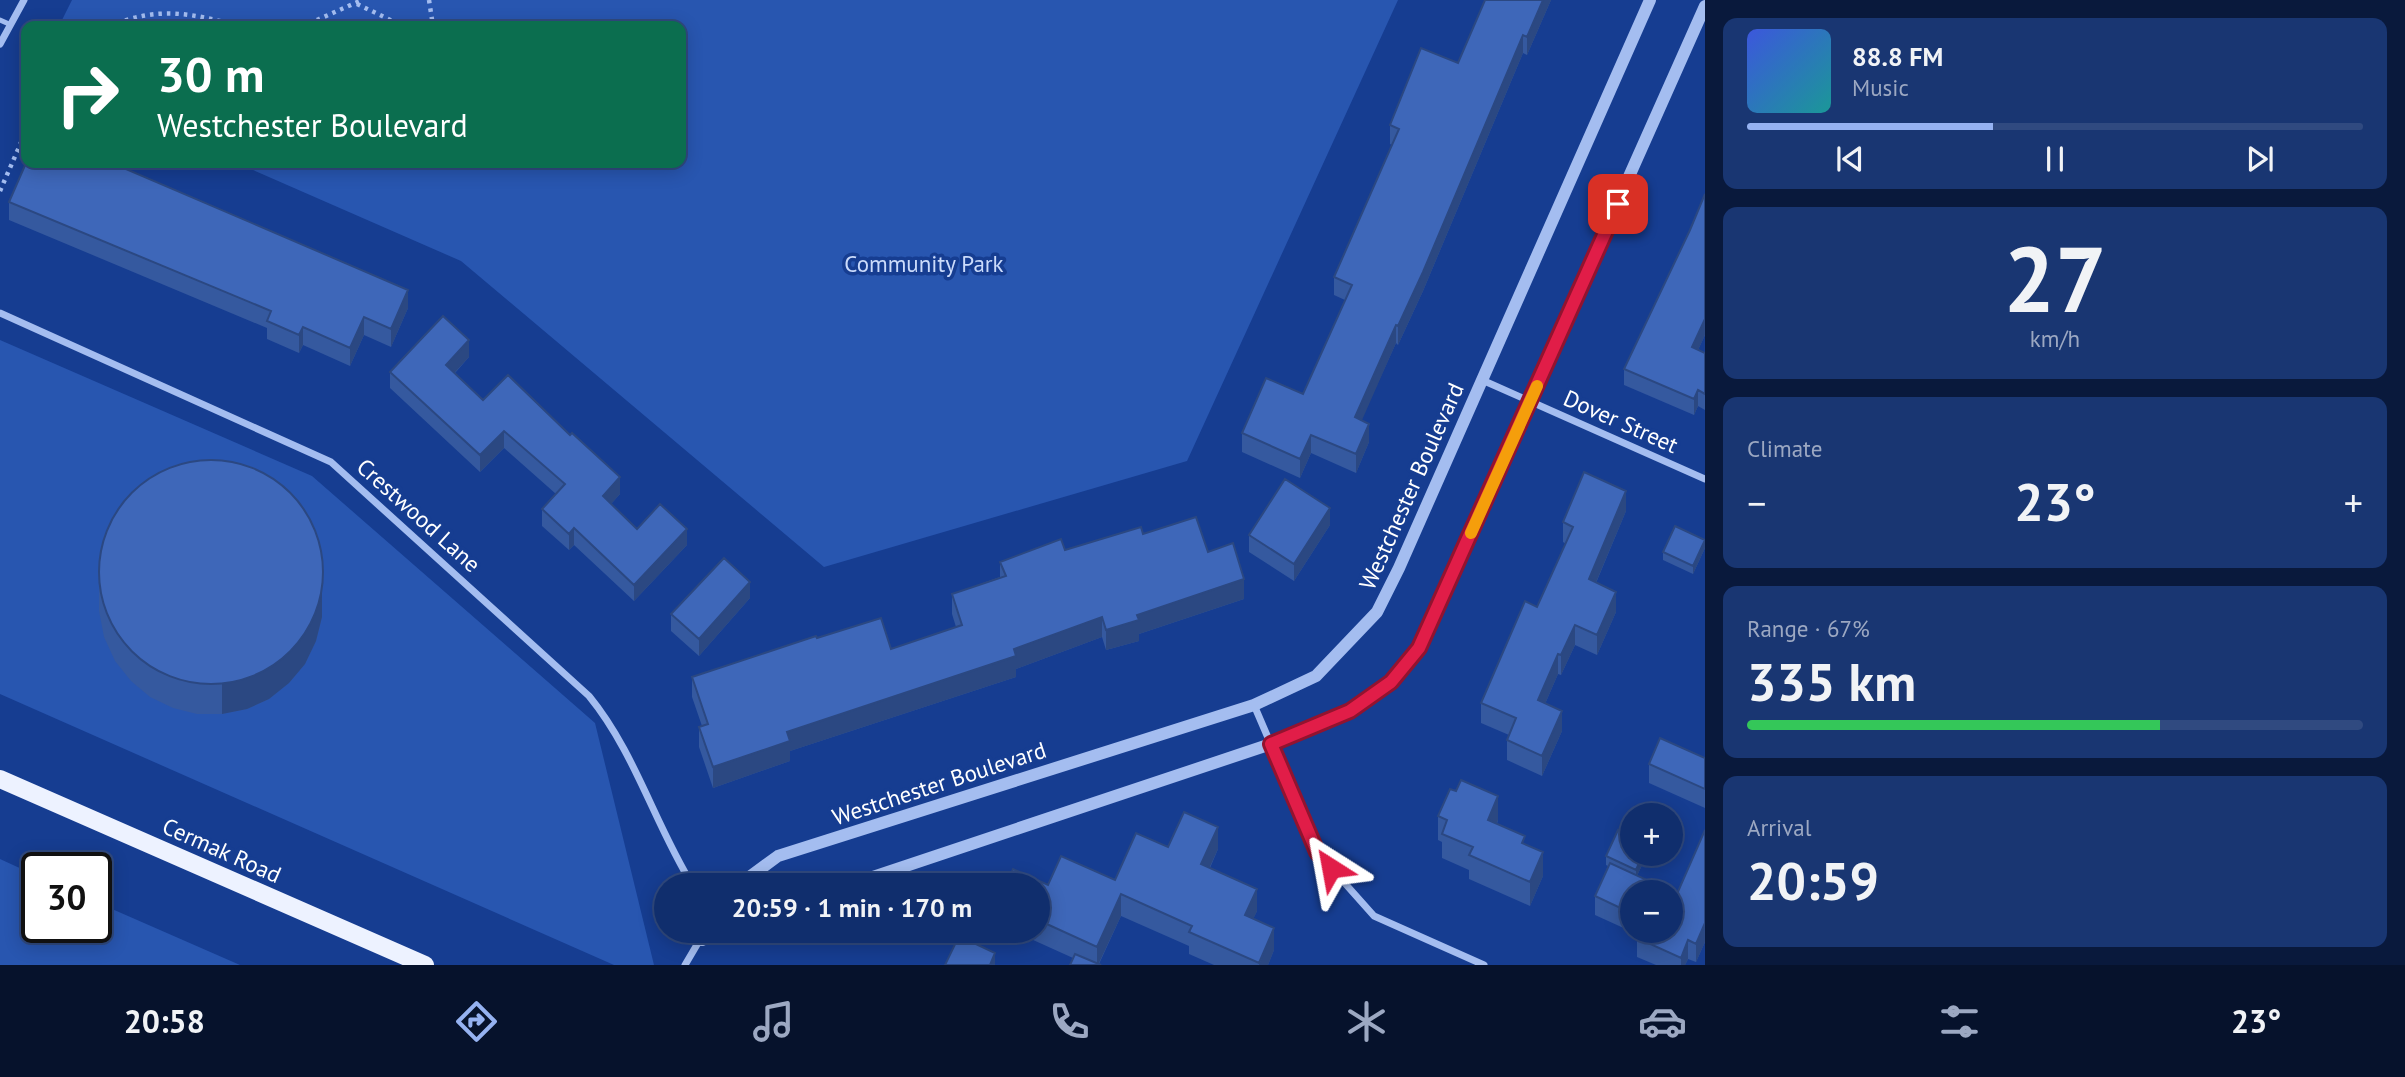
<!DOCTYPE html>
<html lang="en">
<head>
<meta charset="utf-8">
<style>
  :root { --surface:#102e6d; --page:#193672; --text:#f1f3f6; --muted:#9ca8c2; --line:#304a80; --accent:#95b2f1 }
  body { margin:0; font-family:"PT Sans",sans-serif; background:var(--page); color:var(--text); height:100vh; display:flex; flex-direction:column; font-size:26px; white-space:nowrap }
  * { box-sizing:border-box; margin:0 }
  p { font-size:23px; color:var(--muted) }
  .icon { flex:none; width:38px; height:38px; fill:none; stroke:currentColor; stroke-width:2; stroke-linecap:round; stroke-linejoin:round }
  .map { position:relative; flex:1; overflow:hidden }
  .panel { display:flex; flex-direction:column; gap:18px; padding:18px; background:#09193c; width:700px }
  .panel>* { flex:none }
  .guide { position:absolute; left:21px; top:21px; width:665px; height:147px; border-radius:14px; box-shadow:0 4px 18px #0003,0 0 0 2px var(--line); background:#0b6e4f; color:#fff; overflow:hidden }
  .fabs { position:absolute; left:1620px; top:803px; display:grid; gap:14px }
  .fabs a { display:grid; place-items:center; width:63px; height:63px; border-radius:50%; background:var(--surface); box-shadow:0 4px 18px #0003,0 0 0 2px var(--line); font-size:35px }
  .speed { position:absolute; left:21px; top:852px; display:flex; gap:14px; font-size:35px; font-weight:700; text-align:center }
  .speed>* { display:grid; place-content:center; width:91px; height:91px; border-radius:50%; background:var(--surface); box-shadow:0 4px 18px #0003,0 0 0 2px var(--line); line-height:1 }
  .speed .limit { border:4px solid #111; border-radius:10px; background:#fff; color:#111 }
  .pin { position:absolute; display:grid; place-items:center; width:60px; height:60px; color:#fff; margin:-30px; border-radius:14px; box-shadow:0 4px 10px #0006 }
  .me { position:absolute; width:77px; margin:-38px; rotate:326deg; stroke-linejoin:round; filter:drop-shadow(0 0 5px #0008) }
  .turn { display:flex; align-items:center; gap:24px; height:147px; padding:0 21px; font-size:32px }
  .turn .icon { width:91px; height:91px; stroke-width:2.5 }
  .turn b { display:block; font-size:49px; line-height:60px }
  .big { font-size:52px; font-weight:800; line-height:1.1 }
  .panel .card { flex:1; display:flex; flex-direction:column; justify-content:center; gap:10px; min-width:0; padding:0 24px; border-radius:14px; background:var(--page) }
  .panel .dial { align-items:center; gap:0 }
  .dial b { font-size:91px; line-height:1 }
  .song { display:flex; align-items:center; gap:21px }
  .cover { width:84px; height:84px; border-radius:10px; background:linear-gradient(135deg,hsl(230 70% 55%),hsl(180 70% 35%)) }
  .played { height:7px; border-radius:4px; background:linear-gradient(90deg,var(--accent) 40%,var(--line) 40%) }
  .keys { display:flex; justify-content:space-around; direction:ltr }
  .heat { display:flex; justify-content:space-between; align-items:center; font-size:38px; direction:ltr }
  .charge { height:10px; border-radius:5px; background:linear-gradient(90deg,#34c759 67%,var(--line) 0) }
  .trip { position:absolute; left:654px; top:873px; width:396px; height:70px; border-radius:35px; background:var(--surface); box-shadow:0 4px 18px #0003,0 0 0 2px var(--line); font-weight:800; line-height:70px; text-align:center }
  .tabs { display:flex; height:112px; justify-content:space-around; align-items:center; background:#06122c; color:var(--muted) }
  .tabs .icon { width:49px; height:49px }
  .tabs .on { color:var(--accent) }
  .tabs b { font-size:32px; color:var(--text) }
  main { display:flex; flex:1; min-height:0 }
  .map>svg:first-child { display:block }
  .green { fill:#2856b0 }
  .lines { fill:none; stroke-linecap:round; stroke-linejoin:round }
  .path { stroke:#a4bdf0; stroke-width:4.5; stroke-dasharray:3.5 5; stroke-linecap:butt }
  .service { stroke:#a4bdf0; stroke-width:5 }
  .minor { stroke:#a4bdf0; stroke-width:7 }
  .tertiary { stroke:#a4bdf0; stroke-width:12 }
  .primary { stroke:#edf2ff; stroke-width:18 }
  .wall { fill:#35599f; fill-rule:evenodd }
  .shaded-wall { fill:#2b4882 }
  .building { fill:#3e67b9; stroke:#2b4882; stroke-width:2 }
  .route-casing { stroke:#92132f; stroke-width:18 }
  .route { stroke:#e11d48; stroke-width:12 }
  .slow { stroke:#f59e0b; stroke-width:12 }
  .labels { text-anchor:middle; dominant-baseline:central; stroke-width:7; stroke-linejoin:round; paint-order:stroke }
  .park-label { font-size:23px; fill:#cbdbfb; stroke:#163d91 }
  .street-label { font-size:23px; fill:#fff; stroke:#163d91 }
</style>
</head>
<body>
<main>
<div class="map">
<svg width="1705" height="965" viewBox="0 0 1705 965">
  <rect width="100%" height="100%" fill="#163d91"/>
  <path class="green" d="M72,0h1326l-211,461 -363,106 -363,-306 -224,-98h444v-137h-622z
    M0,340l312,136 283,247 59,242h-40l-614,-271z
    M0,859l37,17v52h59v-26l144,63h-240z"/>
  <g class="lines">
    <path class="path" d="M429,0l4,26
      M357,4l46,22
      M109,26c51,-20 80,-13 131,0
      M292,26l25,-6 45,-20
      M506,169l2,-6
      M0,191l26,-60"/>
    <path class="service" d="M0,20l9,4"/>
    <path class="minor" d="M0,44l24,-44
      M0,313l331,149 258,234c46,56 66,129 104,190
      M1482,380l223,99
      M1254,705l63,147 57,64 110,49
      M685,965l20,-34"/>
    <path class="tertiary" d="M737,886l41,-30 476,-151 62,-29 61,-64 22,-44 251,-568
      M846,886l425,-142 79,-33 41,-29 28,-34 286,-642
      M702,940l19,-9"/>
    <path class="primary" d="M0,779l425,186"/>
  </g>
  <path class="wall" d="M1485,0h66l-24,55 -4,-2 -100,238 -25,54 -2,-2 -35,77 8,22 -13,31 -45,-20 -11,25 -58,-26v-19l61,-39 42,-94 -11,-5v-18l58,-132 -2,-1v-19l68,-62z
    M1705,194v141l-7,15 7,3v57l-7,-4 -4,9 -70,-30v-16l66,-139z
    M9,202l399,106 -17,39 -27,-12 -14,31 -47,-21 -4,8 -32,-14v-11l-258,-108z
    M469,357l-14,16 28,27 137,94 -9,10 26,25 50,16 -53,56 -60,-56 -5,5 -27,-24v-17l14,-15 -52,-46 -24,24 -90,-84v-16z
    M1626,511l-30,72 20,29 -19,43 -22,-10 -14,30 -3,-1 -13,30 17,27 -20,45 -35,-16v-20l2,-5 -28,-12v-20l56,-96 29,-63 -3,-2v-20z
    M1330,525l-36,56 -45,-29v-17z
    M1143,534l65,18 36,47 -105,35v7l-33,9 -4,-13 -86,32v8l-226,74v10l-77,27 -14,-41v-20l3,-1 -10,-29v-20l125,-39 74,11 65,-22 -4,-13v-20l48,-17v-15l65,-12z
    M1705,548l-12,26 -30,-14v-8z
    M322,561v56l-6,24 -11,23 -16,19 -20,16 -22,10 -25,5h-25l-24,-6 -23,-11 -19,-16 -16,-20 -11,-24 -5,-26v-31z
    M750,598l-51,58 -28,-25v-17z
    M1705,758v50l-56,-25v-19z
    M1438,816l60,4 -1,4 28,20 18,32 -13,30 -61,-27v-9l-27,-12v-16l-4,-2z
    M1705,830v112l-9,20 -8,-3 -3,6h-29l-19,-8v-19l2,-3 -44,-20v-19l13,-30 -2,-1v-9l41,-2 -10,22 40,18zM1633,892l38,39h-38z
    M1168,847l50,2 -8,19 47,43 -4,8 21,31 -6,15h-54l-25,-11v-8l-68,-30 -22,48 -26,-6 -60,-27h25v-45l77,-6z"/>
  <path class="shaded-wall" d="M1543,0h8l-24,55v-18z
    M1523,35v18l-100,238 -25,54v-19z
    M408,290v18l-17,39v-18z
    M364,317v18l-14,31v-18z
    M1705,319v16l-13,28v-16z
    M1396,325v18l-41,93v-19z
    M303,327v18l-4,8v-18z
    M469,340v17l-23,25v-17z
    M1698,390v16l-4,9v-16z
    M1369,424v18l-13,31v-19z
    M504,431v17l-24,24v-17z
    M1311,435v18l-11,25v-19z
    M620,477v17l-17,19v-17z
    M1626,491v20l-37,88v-20z
    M1330,508v17l-36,56v-17z
    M574,528v17l-5,5v-16z
    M687,529v16l-53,56v-16z
    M1705,540v8l-12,26v-8z
    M1244,579v20l-105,35v7l-33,9v-20l31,-15z
    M750,582v16l-51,58v-17z
    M322,586v31l-6,24 -11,23 -16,19 -20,16 -22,10 -25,5v-30z
    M1616,592v20l-19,43v-20z
    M1102,617v20l-86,32v8l-226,74v10l-77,27v-21l74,-35z
    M1575,625v20l-14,30v-20z
    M1558,654v20l-20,46v-20z
    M1562,711v20l-20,45v-20z
    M1498,796v24l-10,24v-24z
    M1218,827v22l-17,37v-22z
    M1543,852v24l-13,30v-24z
    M1643,854h4l-11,24v-8z
    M1257,889v22l-12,26v-22z
    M1121,894v22l-23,49h-1v-18z
    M1705,923v19l-9,20v-18z
    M1274,928v22l-6,15h-9z
    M1688,940v19l-3,6h-4v-7z
    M995,953v12h-5z"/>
  <path class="building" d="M1485,0h58l-16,37 -4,-2 -100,237 -25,54 -2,-1 -41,92 14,7 -13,30 -45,-19 -11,24 -58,-26 24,-55 37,16 49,-109 -18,-8 65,-148 -9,-4 31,-77 37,15z
    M26,163h86l296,127 -17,39 -27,-12 -14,31 -47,-21 -4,8 -32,-14 4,-10 -262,-109z
    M1705,194v125l-13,28 13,6v41l-7,-4 -4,9 -70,-30 66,-139z
    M443,316l26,24 -23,25 37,35 25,-25 62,60 2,-2 48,44 -17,19 34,33 23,-25 27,25 -53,56 -60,-57 -5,6 -27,-25 23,-25 -61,-53 -24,24 -90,-83z
    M99 572a112 112 0 1 1 224 0a112 112 0 1 1-224 0Z
    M1584,472l42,19 -37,88 27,13 -19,43 -22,-10 -14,30 -3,-1 -20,46 24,11 -20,45 -35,-16 9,-22 -35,-15 44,-102 12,6 36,-80 -10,-5z
    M1285,479l45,29 -36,56 -45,-29z
    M1196,517l12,35 25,-9 11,36 -107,36 2,5 -33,10 -4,-13 -88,32 2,7 -229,76 3,9 -77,26 -14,-40 9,-3 -16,-47 124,-41 1,2 64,-20 10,31 71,-24 -10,-31 54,-18 -6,-14 61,-23 4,11 76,-23 2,7z
    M1675,526l30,14 -12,26 -30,-14z
    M724,558l26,24 -51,57 -28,-25z
    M1660,738l45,20v31l-56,-25z
    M1461,780l37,16 -10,24 37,16 -3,7 21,9 -13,30 -61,-27 4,-8 -31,-13 5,-14 -9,-4 12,-27 6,2z
    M1184,812l34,15 -17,37 56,25 -12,26 29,13 -15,35 -70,-31 3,-6 -71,-32 -24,53 -59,-27v-34h-32l7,-17 35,16 13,-29 54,24 21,-47 32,14z
    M1618,830l15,8v16h10l-7,16 -30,-14z
    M1705,830v93l-9,21 -8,-4 -7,18 -44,-20 3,-7h31v-39h-38v22l-38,-18 15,-33 67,31z
    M959,936l36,17 -5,12h-45z
    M1075,954l26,11h-31z"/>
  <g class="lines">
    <g class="route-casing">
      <path id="route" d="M1331,868l-14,-16 -46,-108 79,-33 41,-29 28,-34 199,-444"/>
    </g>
    <use href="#route" class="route"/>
    <path class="slow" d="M1471,533l66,-147"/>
  </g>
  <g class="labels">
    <g class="park-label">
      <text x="924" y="263">Community Park</text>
    </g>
    <g class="street-label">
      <text transform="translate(1621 421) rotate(24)">Dover Street</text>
      <text transform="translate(1411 486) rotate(-66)">Westchester Boulevard</text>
      <text transform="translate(419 515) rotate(42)">Crestwood Lane</text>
      <text transform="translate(939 783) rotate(-18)">Westchester Boulevard</text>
      <text transform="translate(222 850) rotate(24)">Cermak Road</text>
    </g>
  </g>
</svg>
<div class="fabs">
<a>+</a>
<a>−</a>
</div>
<div class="speed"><div class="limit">30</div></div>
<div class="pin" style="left:1618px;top:204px;background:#d93025"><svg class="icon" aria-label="arrive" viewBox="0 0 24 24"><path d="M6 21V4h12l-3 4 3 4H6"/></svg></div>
<svg class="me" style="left:1331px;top:868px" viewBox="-20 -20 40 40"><path d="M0-17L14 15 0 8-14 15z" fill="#e11d48" stroke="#fff" stroke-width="4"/></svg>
<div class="trip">20:59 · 1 min · 170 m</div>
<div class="guide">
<div class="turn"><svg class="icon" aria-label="right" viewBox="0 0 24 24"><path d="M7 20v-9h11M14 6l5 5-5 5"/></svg><div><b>30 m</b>Westchester Boulevard</div></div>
</div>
</div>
<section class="panel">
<div class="card">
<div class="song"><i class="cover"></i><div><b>88.8 FM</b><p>Music</p></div></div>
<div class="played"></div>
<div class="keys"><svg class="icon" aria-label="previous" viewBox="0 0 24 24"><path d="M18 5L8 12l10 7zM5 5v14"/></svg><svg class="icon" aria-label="pause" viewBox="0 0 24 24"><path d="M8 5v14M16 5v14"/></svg><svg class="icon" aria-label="next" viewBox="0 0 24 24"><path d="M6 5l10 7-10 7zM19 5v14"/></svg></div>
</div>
<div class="card dial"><b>27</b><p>km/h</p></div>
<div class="card"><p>Climate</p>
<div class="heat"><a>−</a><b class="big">23°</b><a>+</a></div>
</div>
<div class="card"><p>Range · 67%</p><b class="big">335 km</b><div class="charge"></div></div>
<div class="card"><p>Arrival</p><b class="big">20:59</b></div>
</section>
</main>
<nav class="tabs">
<b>20:58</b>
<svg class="icon on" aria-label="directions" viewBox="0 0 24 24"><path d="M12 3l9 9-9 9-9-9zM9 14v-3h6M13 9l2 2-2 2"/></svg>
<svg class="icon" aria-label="music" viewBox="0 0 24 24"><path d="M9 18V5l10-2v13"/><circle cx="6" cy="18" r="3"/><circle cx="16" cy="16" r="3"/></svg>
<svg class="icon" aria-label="phone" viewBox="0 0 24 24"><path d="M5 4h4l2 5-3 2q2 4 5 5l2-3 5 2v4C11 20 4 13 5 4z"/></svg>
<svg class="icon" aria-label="climate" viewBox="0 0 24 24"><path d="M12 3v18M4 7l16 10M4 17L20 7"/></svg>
<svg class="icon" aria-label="car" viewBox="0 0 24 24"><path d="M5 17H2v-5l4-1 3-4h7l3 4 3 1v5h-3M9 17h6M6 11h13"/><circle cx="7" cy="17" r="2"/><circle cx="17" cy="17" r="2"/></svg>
<svg class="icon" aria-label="filters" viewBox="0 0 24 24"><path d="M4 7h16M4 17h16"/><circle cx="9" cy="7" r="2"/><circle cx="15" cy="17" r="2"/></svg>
<b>23°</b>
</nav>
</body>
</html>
